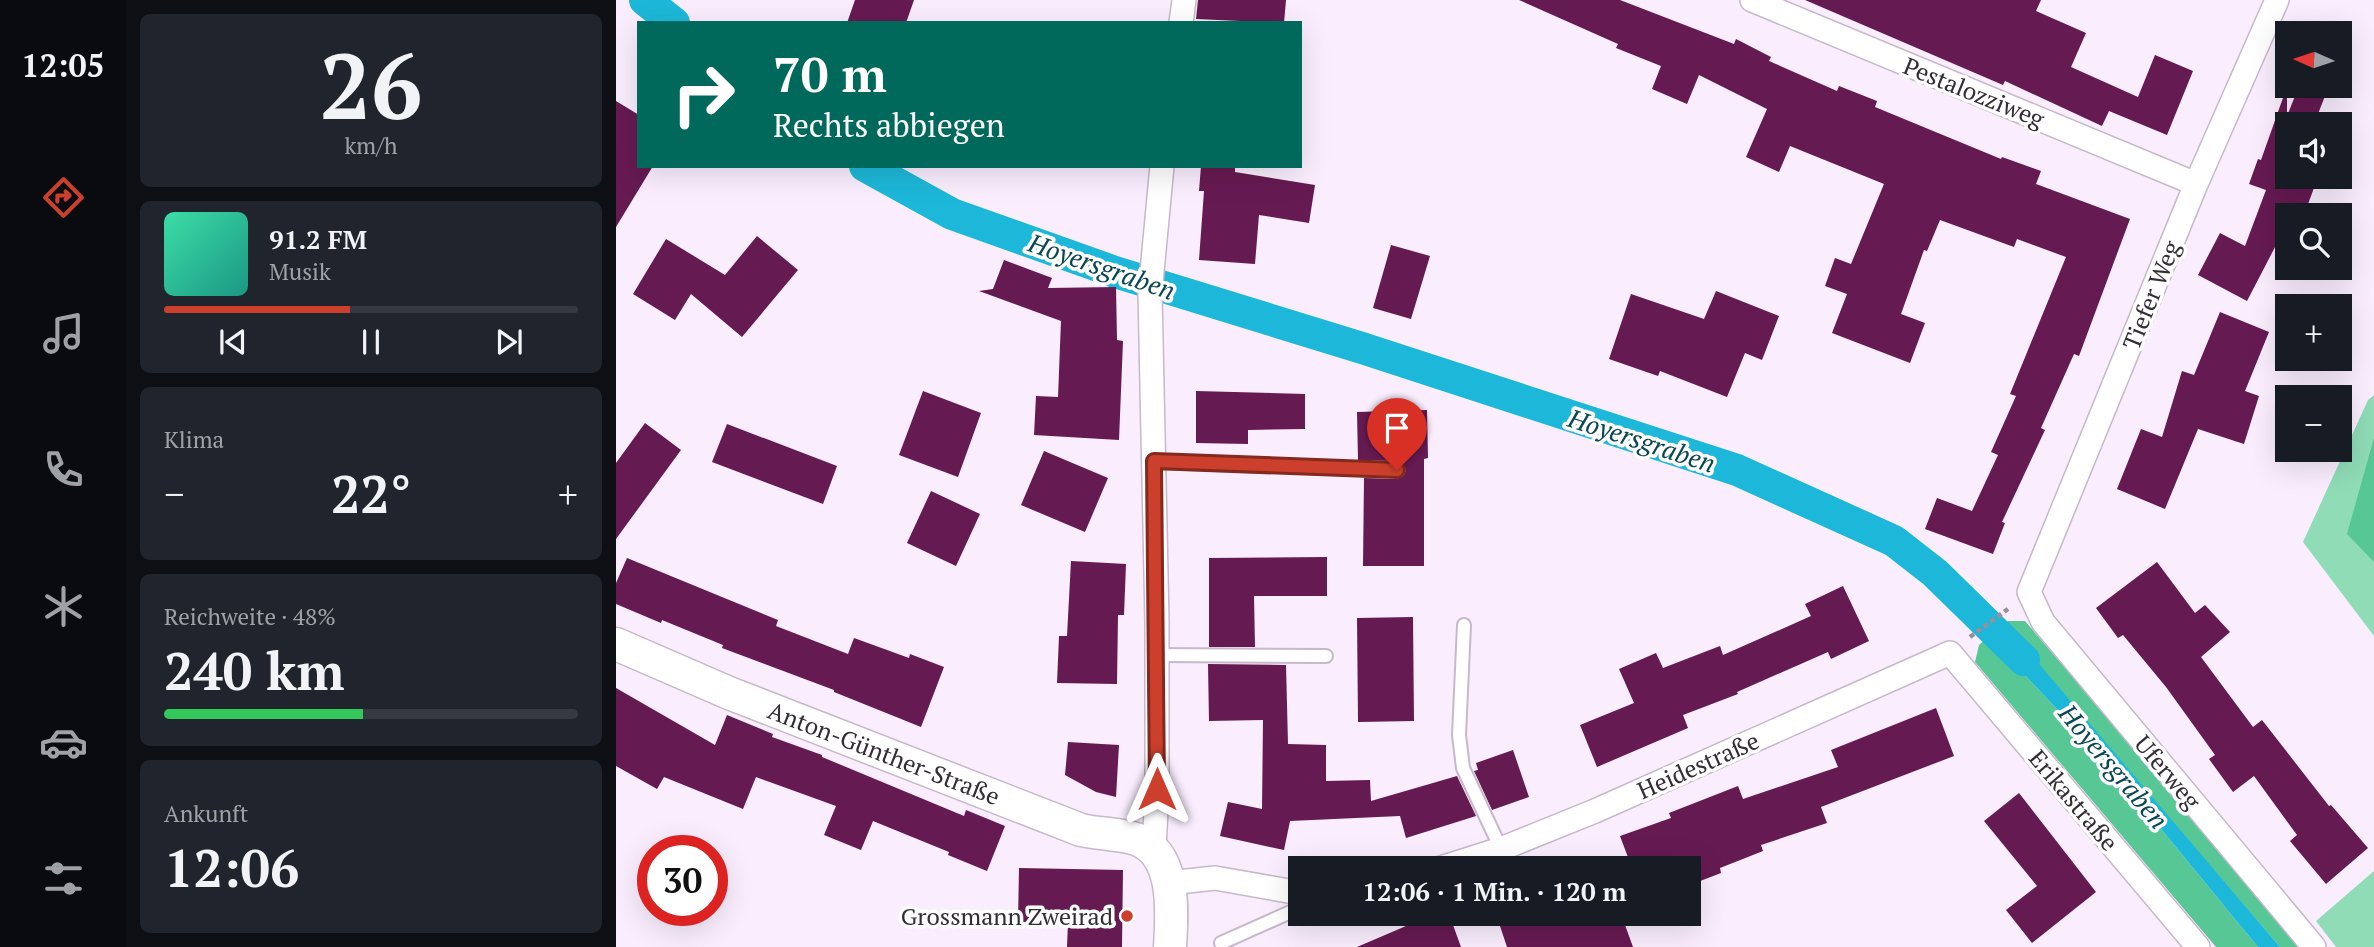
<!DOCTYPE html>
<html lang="de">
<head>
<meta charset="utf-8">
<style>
  :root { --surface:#171b24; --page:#20242c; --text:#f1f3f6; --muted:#9ea1a6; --line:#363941; --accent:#cb3f2c }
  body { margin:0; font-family:"PT Serif",serif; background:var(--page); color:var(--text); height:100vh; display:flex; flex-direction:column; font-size:26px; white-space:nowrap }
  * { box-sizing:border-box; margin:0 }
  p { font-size:23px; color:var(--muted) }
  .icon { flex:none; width:38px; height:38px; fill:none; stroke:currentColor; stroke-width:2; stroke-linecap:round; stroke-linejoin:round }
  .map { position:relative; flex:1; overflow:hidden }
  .drawer { display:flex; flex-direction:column; gap:14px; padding:14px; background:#0d0f14; width:490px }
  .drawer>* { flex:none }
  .top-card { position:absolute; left:21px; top:21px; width:665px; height:147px; border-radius:0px; box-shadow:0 7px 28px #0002; background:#00695c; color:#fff; overflow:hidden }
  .needle { width:46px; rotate:273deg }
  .controls { position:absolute; left:1659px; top:21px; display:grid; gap:14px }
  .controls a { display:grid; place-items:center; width:77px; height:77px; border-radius:0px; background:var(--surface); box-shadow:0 7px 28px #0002; font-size:35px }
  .speed { position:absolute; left:21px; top:835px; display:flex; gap:14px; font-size:35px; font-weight:700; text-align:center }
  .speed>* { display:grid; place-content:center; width:91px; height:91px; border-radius:50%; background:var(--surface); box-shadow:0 7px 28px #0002; line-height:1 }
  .speed .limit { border:10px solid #d22; background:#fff; color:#111 }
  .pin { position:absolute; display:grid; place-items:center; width:60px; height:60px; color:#fff; margin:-72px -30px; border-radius:50% 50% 50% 0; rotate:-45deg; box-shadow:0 0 7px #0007 }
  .pin .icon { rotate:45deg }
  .me { position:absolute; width:77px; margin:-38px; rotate:0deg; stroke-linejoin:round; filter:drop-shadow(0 0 5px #0008) }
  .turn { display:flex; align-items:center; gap:24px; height:147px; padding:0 21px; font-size:32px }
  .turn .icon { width:91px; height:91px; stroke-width:2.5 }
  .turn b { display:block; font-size:49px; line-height:60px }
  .big { font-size:52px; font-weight:700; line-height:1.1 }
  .drawer .tile { flex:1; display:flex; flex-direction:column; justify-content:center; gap:10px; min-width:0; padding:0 24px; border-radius:10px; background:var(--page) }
  .drawer .dial { align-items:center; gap:0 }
  .dial b { font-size:91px; line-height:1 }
  .song { display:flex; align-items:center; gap:21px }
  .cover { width:84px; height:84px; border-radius:10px; background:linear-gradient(135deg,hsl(160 70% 55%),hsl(170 70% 35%)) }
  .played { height:7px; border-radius:4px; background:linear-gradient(90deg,var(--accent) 45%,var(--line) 45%) }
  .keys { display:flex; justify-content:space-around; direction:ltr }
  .heat { display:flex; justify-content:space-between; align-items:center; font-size:38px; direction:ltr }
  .charge { height:10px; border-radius:5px; background:linear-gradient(90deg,#34c759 48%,var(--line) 0) }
  .trip { position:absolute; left:672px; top:856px; width:413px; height:70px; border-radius:0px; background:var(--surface); box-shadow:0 7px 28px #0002; font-weight:700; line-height:70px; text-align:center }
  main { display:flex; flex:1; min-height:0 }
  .tab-bar { display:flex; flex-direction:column; width:126px; justify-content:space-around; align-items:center; background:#090b0e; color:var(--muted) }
  .tab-bar .icon { width:49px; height:49px }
  .tab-bar .current { color:var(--accent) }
  .tab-bar b { font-size:32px; color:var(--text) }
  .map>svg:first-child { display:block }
  .green { fill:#8fdcb7 }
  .forest { fill:#57c796 }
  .water { fill:#1db8d9 }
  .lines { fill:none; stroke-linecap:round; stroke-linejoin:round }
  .canal { stroke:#1db8d9; stroke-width:32 }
  .building { fill:#661a52 }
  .service-casing { stroke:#c7b8cc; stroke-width:16 }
  .minor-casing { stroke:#c7b8cc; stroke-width:26 }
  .secondary-casing { stroke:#c7b8cc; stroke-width:35 }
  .path { stroke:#988f9c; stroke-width:4.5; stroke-dasharray:5 3.5; stroke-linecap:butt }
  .service { stroke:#fff; stroke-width:12 }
  .minor { stroke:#fff; stroke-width:23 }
  .secondary { stroke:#fff; stroke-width:32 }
  .route-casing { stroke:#84291d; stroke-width:18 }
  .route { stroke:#cb3f2c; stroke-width:12 }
  .poi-dot { fill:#cb3f2c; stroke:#fff; stroke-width:2.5 }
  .labels { text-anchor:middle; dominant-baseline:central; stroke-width:7; stroke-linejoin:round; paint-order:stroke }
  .street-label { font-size:24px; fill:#332d35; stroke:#fff }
  .poi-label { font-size:24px; fill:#332d35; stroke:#fff; text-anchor:end }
  .water-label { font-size:26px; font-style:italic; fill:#094755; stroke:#fff }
</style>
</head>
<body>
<main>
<nav class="tab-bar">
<b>12:05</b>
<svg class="icon current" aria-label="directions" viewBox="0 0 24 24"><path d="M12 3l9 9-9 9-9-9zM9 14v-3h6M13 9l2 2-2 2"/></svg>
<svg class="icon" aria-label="music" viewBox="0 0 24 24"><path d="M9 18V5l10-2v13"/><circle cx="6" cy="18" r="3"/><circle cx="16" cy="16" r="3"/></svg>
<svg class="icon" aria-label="phone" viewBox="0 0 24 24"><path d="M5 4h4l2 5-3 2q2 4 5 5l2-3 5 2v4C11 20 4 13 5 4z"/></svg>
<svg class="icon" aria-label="climate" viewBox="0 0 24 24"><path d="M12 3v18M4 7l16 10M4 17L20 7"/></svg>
<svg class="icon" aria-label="car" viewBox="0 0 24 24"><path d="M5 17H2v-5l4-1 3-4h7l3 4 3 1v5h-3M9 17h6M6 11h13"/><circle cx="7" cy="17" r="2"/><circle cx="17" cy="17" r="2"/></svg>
<svg class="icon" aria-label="filters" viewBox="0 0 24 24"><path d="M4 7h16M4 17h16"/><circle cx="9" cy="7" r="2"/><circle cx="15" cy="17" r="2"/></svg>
</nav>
<section class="drawer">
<div class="tile dial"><b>26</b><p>km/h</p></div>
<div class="tile">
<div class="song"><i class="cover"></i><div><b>91.2 FM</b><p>Musik</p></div></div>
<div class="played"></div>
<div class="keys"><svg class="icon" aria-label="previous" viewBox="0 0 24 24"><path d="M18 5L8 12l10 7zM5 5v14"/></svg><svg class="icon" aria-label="pause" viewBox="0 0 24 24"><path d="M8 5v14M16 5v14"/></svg><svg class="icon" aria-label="next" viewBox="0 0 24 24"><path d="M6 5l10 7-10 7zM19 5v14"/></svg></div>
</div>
<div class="tile"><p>Klima</p>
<div class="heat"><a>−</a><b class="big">22°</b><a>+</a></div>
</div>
<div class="tile"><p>Reichweite · 48%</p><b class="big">240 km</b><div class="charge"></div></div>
<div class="tile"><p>Ankunft</p><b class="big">12:06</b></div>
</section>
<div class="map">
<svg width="1758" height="947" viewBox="0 0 1758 947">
  <rect width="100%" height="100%" fill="#f9edfe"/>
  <path class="green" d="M1758,395v241l-71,-94 65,-142z
    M1758,871v76h-38l-20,-26z"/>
  <path class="forest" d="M1758,438v124l-27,-28z
    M1392,621h17l278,326h-23l-277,-322z
    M1371,638c99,94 184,204 271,309h-42l-241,-285 4,-17z"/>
  <path class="water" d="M1387,625l24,25 253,297h-22c-87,-105 -172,-215 -271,-309z"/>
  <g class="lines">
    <path class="canal" d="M29,0l29,23
      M249,166l87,48 163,58 247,76 375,122 157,71 41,32 89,87"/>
  </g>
  <path class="building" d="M239,0h59l-8,23h-59z
    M582,0h88l-2,23 -88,-4z
    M903,0h101l114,44 2,-5 35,18 -2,4 68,30 2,-5 38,15 -2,6 126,52 1,-2 39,14 -5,13 94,35 -51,137 -5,-2 -33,74 4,2 -43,92 3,1 -12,31 -68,-25 12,-31 35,13 26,-56 -7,-3 25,-56 -6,-2 56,-137 -49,-18 -3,8 -74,-27 -13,31 -3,-1 -23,64 24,9 -15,40 -78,-30 15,-39 -22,-8 10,-28 16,6 33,-80 -94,-38 -11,26 -33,-15 21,-48 -68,-34 -12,29 -35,-15 9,-23 -45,-18 2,-4z
    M1189,0h236l-5,11 50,22 -15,34 67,30 17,-42 38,16 -26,64 -58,-24 -7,15 -97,-45 -2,4z
    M1683,86h30l-15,38h-27v53h31l-14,38h-17v9l-40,77 -49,-26 22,-42 25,13 21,-56 -17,-6 9,-25 3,1 23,-65h3v21z
    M0,101l23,14v51h14l-37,61z
    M585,166h34v6l80,13 -6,38 -50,-8 -4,49 -56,-4 5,-69h-5z
    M141,236l41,34 -56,67 -51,-43 -16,26 -42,-26 33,-55 59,36z
    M775,245l39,11 -19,63 -38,-11z
    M388,260l48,18 -4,10 68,-1 1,53 6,1 -4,99 -85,-5 2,-39 22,1 3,-76 -82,-30 14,-2z
    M1100,291l63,25 -17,44 -17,-7 -18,44 -67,-26 -2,5 -49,-17 22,-65 73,25z
    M1604,312l49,20 -24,59 14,5 -15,48 -46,-15 -33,80 -48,-20 24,-60 21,8 20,-66 12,4z
    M307,391l58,22 -23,64 -59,-22z
    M580,391l109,3v35l-57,1v14l-52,-1z
    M811,410l1,48 -4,1v107h-61l1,-88 33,1 7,-4 2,-5 -8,-9 -40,-1 -1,-48z
    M29,423l36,27 -65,89v-76z
    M111,424l110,42 -14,38 -111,-42z
    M428,451l64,27 -23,54 -64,-27z
    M315,491l49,23 -24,52 -49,-23z
    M711,557v39h-73l1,51h-46v-89z
    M11,558l151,62 -2,6 72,28 6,-16 55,20 1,-4 34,13 -23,60 -87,-35v-2l-112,-42 1,-3 -61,-25 -1,3 -45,-19v-21z
    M455,561l55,3 -2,51h-6l-1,69 -60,-1 2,-47h8z
    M1541,562l38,51 10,-8 25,27 -29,25 52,70 9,-7 67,86 2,-1 37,43 -42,36 -36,-43 7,-6 -43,-59 -21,16 -24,-33 6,-4 -49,-68 -43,-52 -5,3 -22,-30z
    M1227,586l26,55 -38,18 -3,-7 -91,40 1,2 -55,21 5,13 -91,39 -17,-42 54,-22 -15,-34 37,-16 7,15 57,-22 3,9 88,-39 -6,-12z
    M797,617l1,104 -56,1 -1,-104z
    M592,664l78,1 2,79 38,1v36l44,-1 1,21 86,-25 19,40 -70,22 -6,-22 -110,5 -6,29 -64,-14 8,-34 34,7 1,-89 -54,1z
    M0,688l99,57 12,-30 46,19 -1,3 50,18v2l142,59 2,-6 39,16 -18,45 -39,-16 1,-3 -76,-31 -12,29 -37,-15 12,-29 -80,-29 -13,32 -79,-32 -7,12 -41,-23z
    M1320,708l18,48 -133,51 6,16 -66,22 2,6 -43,17 1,5 -26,10 -9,-26 -31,11h-23l-12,-32 51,-18 -2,-5 69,-27 5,13 95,-32 -7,-17z
    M452,742l51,3 -3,52 -20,-5 -31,-17z
    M897,750l16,47 -37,13 -18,-39 4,-1 -2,-7z
    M1403,793l77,99 -64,51 -26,-33 31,-24 -53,-65z
    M403,868l104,2 -1,77h-55l1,-25h-50z
    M818,914h15l12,33h-104z
    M880,914h125l12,33h-126z"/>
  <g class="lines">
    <g class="service-casing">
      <path id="service" d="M538,462l243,8
        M848,625l-5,110 4,33 38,81
        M541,655l169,1
        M605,943l74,-33 5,-17"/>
    </g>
    <g class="minor-casing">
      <path id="minor" d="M1136,0l444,184
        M1661,0l-81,184 -167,408 14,30 271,325
        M565,23l3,-23
        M538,850l3,-61v-168l-7,-328 12,-127
        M825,868l60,-19 94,-38 355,-158 248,294
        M553,883l46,-5 85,15"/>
    </g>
    <g class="secondary-casing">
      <path id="secondary" d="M0,644l113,49 352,137c18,4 38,4 55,9 41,14 36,74 34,108"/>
    </g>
    <path class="path" d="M1354,637l38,-28"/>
    <use href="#service" class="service"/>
    <use href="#minor" class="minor"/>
    <use href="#secondary" class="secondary"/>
  </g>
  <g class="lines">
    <g class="route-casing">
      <path id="route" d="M541,789l-3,-328 243,9"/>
    </g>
    <use href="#route" class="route"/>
  </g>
  <circle class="poi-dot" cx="511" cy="916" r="7"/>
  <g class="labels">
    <g class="street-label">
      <text transform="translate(1358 92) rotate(22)">Pestalozziweg</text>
      <text transform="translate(1535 295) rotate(-68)">Tiefer Weg</text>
      <text transform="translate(268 753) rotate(21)">Anton-Günther-Straße</text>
      <text transform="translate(1082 765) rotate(-24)">Heidestraße</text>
      <text transform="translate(1552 772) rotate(50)">Uferweg</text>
      <text transform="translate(1458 800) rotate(50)">Erikastraße</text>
    </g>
    <g class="poi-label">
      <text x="497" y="916">Grossmann Zweirad</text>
    </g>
    <g class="water-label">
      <text transform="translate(486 266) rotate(19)">Hoyersgraben</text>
      <text transform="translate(1026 440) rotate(18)">Hoyersgraben</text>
      <text transform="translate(1498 766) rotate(50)">Hoyersgraben</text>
    </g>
  </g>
</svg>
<div class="controls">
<a><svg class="needle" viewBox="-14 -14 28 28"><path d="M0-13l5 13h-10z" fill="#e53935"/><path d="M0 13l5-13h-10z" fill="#9ea1a6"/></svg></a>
<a><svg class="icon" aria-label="sound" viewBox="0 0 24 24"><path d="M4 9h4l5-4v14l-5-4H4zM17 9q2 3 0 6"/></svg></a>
<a><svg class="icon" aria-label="search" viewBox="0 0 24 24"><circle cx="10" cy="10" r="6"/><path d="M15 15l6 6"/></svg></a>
<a>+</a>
<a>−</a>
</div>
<div class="speed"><div class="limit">30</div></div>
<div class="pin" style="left:781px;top:470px;background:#d93025"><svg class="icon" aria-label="arrive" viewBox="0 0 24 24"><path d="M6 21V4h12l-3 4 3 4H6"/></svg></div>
<svg class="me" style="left:541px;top:789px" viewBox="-20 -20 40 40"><path d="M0-17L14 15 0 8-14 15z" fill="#cb3f2c" stroke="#fff" stroke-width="4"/></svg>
<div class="trip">12:06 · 1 Min. · 120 m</div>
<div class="top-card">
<div class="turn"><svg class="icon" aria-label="right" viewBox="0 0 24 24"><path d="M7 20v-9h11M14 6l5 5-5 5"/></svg><div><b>70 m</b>Rechts abbiegen</div></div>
</div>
</div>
</main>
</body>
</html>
